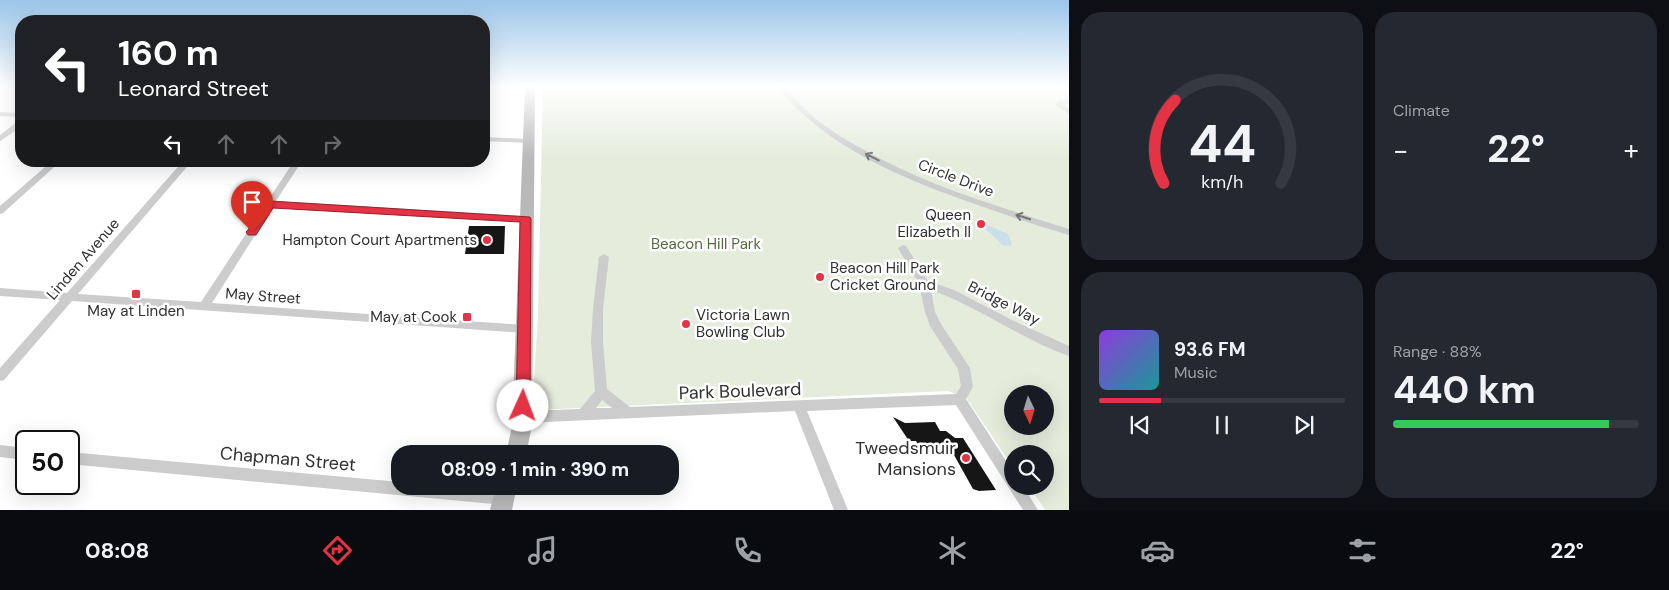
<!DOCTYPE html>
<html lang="en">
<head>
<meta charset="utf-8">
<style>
  :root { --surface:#171b24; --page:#242831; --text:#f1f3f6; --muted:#9ea1a6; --line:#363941; --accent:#e33344 }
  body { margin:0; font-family:"DM Sans",sans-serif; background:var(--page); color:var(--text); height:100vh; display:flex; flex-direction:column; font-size:19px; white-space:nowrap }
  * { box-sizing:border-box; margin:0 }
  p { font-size:16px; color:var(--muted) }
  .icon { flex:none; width:28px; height:28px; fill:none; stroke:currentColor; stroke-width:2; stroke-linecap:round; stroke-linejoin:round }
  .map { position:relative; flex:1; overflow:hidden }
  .details { display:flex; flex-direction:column; gap:12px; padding:12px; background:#0d0f14; width:600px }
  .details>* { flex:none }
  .hud { position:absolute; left:15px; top:15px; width:475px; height:152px; border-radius:20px; box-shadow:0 5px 20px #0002; background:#202124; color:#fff; overflow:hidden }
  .needle { width:32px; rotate:176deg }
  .controls { position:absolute; left:1004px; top:385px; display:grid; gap:10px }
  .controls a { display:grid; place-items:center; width:50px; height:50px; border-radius:50%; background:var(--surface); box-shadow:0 5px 20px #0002; font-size:25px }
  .speed { position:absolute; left:15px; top:430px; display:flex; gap:10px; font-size:25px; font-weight:700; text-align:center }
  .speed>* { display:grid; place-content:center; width:65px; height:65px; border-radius:50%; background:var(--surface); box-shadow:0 5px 20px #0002; line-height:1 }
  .speed .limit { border:2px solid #111; border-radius:8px; background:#fff; color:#111 }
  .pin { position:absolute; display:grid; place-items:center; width:42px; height:42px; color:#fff; margin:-51px -21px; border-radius:50% 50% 50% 0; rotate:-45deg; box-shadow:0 0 5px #0007 }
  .pin .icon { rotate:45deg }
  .me { position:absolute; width:55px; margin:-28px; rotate:2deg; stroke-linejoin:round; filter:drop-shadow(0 0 4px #0008) }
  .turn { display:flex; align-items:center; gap:18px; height:105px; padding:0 20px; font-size:22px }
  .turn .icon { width:65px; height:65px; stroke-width:2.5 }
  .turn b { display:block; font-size:35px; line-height:42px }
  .lanes { display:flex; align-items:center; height:48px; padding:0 20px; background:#0003; justify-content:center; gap:25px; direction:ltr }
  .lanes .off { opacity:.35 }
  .big { font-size:38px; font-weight:700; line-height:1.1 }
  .details .widget { flex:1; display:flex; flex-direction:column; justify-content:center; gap:8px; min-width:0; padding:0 18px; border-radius:20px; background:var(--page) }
  .details .dial { align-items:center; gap:0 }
  .dial svg { height:130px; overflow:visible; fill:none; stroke:var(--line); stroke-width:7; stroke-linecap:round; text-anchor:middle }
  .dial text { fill:var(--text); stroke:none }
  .song { display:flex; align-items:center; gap:15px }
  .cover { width:60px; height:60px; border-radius:8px; background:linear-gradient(135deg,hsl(270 70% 55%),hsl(180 70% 35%)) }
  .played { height:5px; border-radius:2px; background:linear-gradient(90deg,var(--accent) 25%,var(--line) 25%) }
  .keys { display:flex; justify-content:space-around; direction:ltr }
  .heat { display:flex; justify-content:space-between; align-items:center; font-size:28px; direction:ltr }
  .charge { height:8px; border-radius:4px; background:linear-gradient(90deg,#34c759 88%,var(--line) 0) }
  .details .tiles { flex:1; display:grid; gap:12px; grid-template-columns:repeat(2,1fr) }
  .trip { position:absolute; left:391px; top:445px; width:288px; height:50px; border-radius:20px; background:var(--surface); box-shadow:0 5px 20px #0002; font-weight:700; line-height:50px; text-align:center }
  .tabs { display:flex; height:80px; justify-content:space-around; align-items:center; background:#090b0e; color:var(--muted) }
  .tabs .icon { width:35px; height:35px }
  .tabs .active { color:var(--accent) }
  .tabs b { font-size:22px; color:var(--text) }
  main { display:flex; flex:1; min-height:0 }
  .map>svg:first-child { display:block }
  .green { fill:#e5ecdc; fill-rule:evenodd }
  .water { fill:#c9dfeb }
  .building { fill:#161616 }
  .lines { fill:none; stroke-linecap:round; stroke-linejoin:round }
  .minor { fill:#ccc; fill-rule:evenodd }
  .secondary { fill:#b9b9b9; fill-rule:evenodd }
  .oneway { stroke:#767676 }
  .route { fill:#e33344; stroke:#94212c }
  .poi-dot { fill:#e33344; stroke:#fff; stroke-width:2 }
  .labels { text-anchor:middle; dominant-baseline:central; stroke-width:5; stroke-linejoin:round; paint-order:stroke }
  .street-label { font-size:15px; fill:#2f2f2f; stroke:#fff }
  .poi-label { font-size:15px; fill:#2f2f2f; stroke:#fff; text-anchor:end }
  .park-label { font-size:15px; fill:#536a3c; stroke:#fff }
  .near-street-label { font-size:18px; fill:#2f2f2f; stroke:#fff }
  .near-poi-label { font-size:18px; fill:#2f2f2f; stroke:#fff; text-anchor:end }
</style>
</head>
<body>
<main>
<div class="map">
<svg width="1069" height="510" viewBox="0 0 1069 510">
  <rect width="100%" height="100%" fill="#fff"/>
  <path class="green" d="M543,87h526v423h-24l-11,-17 -4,-1 -4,-6h19v-32h-33v12l-45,-67 -19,-8 -413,19 -1,-30 4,-63zM1012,394h33v32h-33z"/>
  <path class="water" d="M983,223l25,11 4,10 -1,2 -9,-1c-6,-8 -15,-13 -21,-21z"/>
  <path class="building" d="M469,226h36l-1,28h-39z
    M893,417l12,6 30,-1 5,9h6l9,7h8l33,52 -17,1 -6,-2 -24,-43h-30l-3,-5h-7z"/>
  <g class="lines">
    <path class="minor" d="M777,87h8c7,8 15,17 23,25 15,14 33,25 51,35 65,38 138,59 210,82v6c-32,-9 -63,-20 -94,-31 -72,-25 -148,-56 -198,-117z
      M1069,99v4l-6,2 6,4v5l-14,-9 4,-5z
      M0,112l21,1v4l-21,-1z
      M18,121h3v6l-21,14v-6z
      M484,137l44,2 4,2 -4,2 -44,-2z
      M52,161h9l-58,52 -3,1v-8z
      M183,161h9l-114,133 123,8 93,-141h8l-26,40 250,15 5,3 -5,3 -253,-15 -61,96 313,22 4,1 2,3 -2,3 -4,1 -453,-32 -68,79 -4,1v-13l60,-68 -60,-4v-8l67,5z
      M903,245l3,1 22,35 26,9 60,31 55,25v10c-48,-17 -90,-49 -138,-66l4,22 6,12 29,44 3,19 -7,12 46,71v16h11l15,24h-15l-67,-105 -149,6 41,99h-14l-39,-99 -272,12 -5,-2 -1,-4 1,-4 5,-2 57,-2 15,-18 -4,-49 2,-33 6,-52 5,-3 5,3 -6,52v33l4,47 23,18 326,-13 5,-8 -3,-17 -28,-43 -5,-14 -6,-28 -21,-36zM602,400l10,8h-16z
      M0,445l26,3v12l-26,-3z
      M69,452l331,30v4h52l52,5 5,2 2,5 -2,5 -5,2 -435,-41z"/>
    <path class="secondary" d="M525,87h10l-3,339 -6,28h-20l6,-28z
      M496,486h21l-5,24h-22z"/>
  </g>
  <defs><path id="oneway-shaft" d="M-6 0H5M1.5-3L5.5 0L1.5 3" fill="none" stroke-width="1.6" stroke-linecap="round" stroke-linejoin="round" transform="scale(1.25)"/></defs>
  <g class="oneway">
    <use href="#oneway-shaft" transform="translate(872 157) rotate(-153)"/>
    <use href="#oneway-shaft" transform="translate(1023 217) rotate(-162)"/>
  </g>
  <linearGradient id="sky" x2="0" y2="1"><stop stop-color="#9bc5e9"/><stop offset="0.55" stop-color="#fff"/><stop offset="1" stop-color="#fff" stop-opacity="0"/></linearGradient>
  <rect width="1069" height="158" fill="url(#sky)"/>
  <path class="route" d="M270,201l260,16 1,2 -1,187 -2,4 -5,2 -5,-2 -2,-4 4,-184 -247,-14 -17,27h-8l-2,-3 2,-2 19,-28z"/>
  <g class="poi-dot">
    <circle cx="981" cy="224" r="5"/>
    <circle cx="487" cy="240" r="5"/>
    <circle cx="820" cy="277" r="5"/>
    <rect x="131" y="289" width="10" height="10" rx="2.5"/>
    <rect x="462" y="312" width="10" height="10" rx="2.5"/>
    <circle cx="686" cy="324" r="5"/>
    <circle cx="966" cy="458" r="5"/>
  </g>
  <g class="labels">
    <g class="street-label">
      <text transform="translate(956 178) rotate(21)">Circle Drive</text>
      <text transform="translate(83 259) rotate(-49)">Linden Avenue</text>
      <text transform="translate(263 296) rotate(4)">May Street</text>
      <text transform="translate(1004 303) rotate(27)">Bridge Way</text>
    </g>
    <g class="poi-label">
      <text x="971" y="215">Queen<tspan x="971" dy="17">Elizabeth II</tspan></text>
      <text x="477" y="240">Hampton Court Apartments</text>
      <text x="830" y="268" text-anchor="start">Beacon Hill Park<tspan x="830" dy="17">Cricket Ground</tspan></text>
      <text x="136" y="311" text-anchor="middle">May at Linden</text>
      <text x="696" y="315" text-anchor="start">Victoria Lawn<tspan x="696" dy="17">Bowling Club</tspan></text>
      <text x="457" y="317">May at Cook</text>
    </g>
    <g class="park-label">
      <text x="706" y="244">Beacon Hill Park</text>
    </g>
    <g class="near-street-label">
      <text transform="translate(740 391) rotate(-2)">Park Boulevard</text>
      <text transform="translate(288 459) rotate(5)">Chapman Street</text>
    </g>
    <g class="near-poi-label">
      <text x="956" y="448">Tweedsmuir<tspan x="956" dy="21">Mansions</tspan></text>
    </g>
  </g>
</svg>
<div class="controls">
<a><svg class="needle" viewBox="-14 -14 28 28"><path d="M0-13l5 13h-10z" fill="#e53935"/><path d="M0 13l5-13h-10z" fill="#9ea1a6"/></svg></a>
<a><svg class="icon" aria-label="search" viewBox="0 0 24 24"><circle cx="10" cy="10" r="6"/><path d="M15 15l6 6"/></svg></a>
</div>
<div class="speed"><div class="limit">50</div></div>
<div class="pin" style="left:252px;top:232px;background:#d93025"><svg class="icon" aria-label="arrive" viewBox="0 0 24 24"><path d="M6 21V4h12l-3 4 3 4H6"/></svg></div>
<svg class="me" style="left:523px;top:406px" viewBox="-20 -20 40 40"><circle r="19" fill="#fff"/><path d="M0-13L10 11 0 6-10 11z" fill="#e33344"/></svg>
<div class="trip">08:09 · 1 min · 390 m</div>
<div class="hud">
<div class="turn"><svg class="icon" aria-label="left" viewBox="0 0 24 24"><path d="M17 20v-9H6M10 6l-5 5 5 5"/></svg><div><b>160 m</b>Leonard Street</div></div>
<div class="lanes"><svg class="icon" aria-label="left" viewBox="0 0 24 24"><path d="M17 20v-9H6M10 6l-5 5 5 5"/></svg><svg class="icon off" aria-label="ahead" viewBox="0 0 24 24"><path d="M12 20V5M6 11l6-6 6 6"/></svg><svg class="icon off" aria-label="ahead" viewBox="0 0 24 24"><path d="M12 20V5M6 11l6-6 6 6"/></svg><svg class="icon off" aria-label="right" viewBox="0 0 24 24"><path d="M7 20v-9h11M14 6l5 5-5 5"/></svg></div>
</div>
</div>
<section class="details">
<div class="tiles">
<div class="widget dial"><svg viewBox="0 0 100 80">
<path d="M14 69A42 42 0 1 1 86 69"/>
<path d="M14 69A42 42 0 0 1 21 18" stroke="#e33344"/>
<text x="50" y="56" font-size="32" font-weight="700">44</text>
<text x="50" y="72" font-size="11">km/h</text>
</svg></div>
<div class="widget"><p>Climate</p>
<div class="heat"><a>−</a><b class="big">22°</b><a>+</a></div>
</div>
<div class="widget">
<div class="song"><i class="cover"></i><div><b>93.6 FM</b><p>Music</p></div></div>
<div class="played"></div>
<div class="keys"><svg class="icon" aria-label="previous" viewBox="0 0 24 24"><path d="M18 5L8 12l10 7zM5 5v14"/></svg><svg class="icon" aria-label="pause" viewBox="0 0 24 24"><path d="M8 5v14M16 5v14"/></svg><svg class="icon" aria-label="next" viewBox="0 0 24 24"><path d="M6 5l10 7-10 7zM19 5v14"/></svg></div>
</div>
<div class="widget"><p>Range · 88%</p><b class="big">440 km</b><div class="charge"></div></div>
</div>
</section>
</main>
<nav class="tabs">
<b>08:08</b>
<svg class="icon active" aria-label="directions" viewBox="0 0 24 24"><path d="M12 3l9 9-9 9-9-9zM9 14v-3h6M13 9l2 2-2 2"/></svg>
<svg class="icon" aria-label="music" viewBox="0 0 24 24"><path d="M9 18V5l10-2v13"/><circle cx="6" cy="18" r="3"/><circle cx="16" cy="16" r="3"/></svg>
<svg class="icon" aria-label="phone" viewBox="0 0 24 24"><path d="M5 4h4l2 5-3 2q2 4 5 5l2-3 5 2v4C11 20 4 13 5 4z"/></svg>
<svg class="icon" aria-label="climate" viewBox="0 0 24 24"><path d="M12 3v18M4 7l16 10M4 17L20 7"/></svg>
<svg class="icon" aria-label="car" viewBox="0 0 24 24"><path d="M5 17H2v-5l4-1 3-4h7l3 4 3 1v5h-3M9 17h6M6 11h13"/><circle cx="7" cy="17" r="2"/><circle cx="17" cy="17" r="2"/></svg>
<svg class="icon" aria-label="filters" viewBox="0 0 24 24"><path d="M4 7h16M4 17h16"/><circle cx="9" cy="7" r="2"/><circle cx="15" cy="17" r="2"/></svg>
<b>22°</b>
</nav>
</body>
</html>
